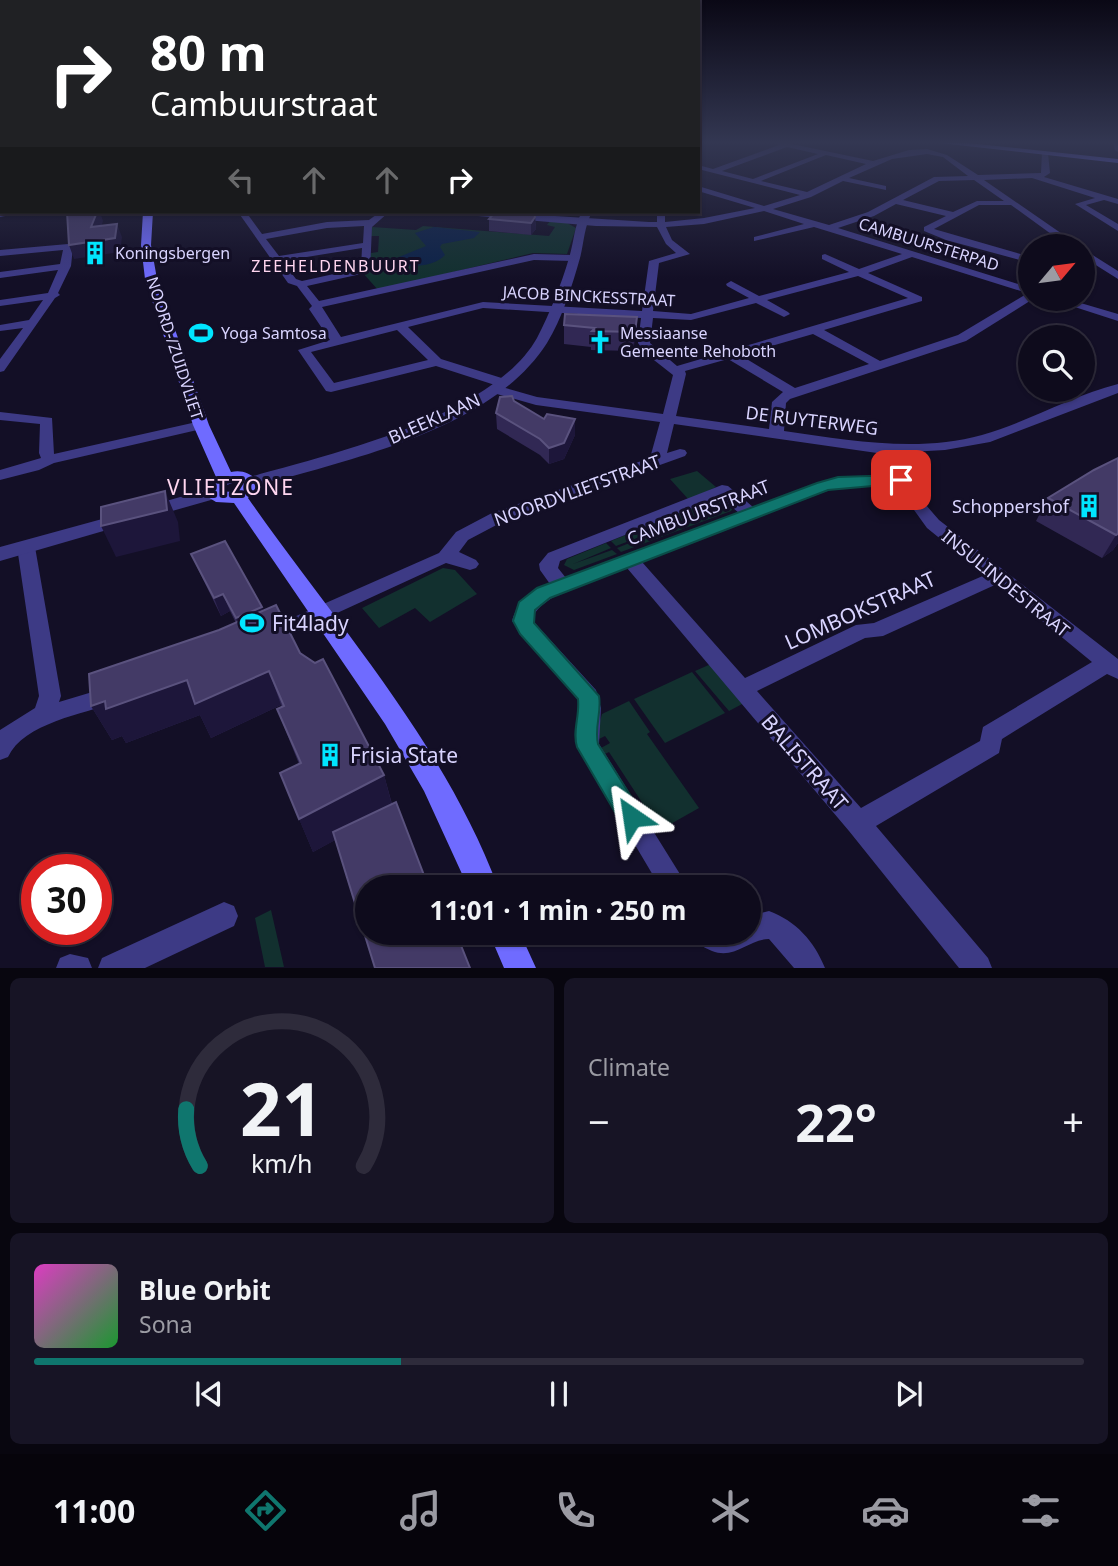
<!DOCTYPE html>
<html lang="en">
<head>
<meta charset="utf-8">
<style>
  :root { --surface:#0e0b1c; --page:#171425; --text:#f1f3f6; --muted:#9b9ba3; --line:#2e2b3b; --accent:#0f766e }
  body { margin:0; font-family:"Noto Sans",sans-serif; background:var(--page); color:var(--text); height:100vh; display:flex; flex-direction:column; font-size:26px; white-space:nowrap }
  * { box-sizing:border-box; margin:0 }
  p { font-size:23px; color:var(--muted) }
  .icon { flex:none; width:38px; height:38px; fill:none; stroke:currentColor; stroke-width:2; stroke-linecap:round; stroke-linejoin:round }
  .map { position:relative; height:968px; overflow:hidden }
  .side { display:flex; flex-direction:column; gap:10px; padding:10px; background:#08060f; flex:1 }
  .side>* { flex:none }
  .guide { position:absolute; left:0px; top:0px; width:700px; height:214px; box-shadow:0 2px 5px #0004,0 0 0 2px var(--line); background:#202124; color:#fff; overflow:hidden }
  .needle { width:46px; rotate:61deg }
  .fabs { position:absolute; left:1018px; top:234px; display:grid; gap:14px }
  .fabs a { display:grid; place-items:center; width:77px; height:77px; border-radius:50%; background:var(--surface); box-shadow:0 2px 5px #0004,0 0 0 2px var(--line); font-size:35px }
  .speed { position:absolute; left:21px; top:854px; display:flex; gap:14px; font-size:35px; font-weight:700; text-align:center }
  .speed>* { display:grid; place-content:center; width:91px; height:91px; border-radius:50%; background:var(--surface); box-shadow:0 2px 5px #0004,0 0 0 2px var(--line); line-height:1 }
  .speed .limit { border:10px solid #d22; background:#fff; color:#111 }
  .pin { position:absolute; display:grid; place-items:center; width:60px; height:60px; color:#fff; margin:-30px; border-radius:14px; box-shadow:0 4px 10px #0006 }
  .me { position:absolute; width:77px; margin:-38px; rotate:328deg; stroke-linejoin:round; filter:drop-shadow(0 0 5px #0008) }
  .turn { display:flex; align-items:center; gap:24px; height:147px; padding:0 35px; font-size:32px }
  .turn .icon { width:91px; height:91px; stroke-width:2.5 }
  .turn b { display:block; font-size:49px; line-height:60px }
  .lanes { display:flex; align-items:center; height:66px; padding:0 35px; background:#0003; justify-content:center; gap:35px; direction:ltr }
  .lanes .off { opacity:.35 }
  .big { font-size:52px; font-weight:700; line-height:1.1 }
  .side .widget { flex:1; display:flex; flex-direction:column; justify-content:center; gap:10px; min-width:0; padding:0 24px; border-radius:10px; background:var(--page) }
  .side .dial { align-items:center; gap:0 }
  .dial svg { height:182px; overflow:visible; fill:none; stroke:var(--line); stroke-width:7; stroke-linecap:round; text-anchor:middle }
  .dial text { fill:var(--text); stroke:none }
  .song { display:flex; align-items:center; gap:21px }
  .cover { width:84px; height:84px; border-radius:10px; background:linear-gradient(135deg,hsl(310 70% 55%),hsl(130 70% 35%)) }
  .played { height:7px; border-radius:4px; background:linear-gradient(90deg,var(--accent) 35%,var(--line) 35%) }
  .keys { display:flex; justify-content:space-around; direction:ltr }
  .heat { display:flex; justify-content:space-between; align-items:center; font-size:38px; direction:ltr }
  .side .tiles { flex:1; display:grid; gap:10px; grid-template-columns:1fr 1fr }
  .widget:last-child { grid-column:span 2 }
  .trip { position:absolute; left:355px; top:875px; width:406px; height:70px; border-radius:35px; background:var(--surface); box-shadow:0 2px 5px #0004,0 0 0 2px var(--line); font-weight:700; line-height:70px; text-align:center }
  .menu { display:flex; height:112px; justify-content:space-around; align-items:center; background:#06040b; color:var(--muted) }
  .menu .icon { width:49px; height:49px }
  .menu .current { color:var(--accent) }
  .menu b { font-size:32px; color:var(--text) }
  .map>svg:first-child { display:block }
  .green { fill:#12302f }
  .water { fill:#0c2248 }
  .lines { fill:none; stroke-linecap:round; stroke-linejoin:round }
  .minor { fill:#3d3a85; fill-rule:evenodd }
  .tertiary { fill:#3d3a85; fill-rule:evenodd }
  .secondary { fill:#6f6bff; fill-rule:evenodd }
  .wall { fill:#312854 }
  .shaded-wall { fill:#1d163a }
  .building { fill:#433a66; stroke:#5a527e; stroke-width:2 }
  .route { fill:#0f766e; stroke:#0a4d48; stroke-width:2 }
  .labels { text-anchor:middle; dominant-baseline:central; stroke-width:6; stroke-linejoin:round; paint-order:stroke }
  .far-street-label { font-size:16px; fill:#d9d4ff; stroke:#130f26 }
  .far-poi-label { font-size:16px; fill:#d9d4ff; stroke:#130f26; text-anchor:start }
  .far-neighbourhood-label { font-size:16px; letter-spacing:2px; fill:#ffd6f0; stroke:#130f26 }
  .street-label { font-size:18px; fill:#d9d4ff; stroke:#130f26 }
  .poi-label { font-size:18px; fill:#d9d4ff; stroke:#130f26; text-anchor:end }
  .quarter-label { font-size:21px; letter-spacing:2px; fill:#ffd6f0; stroke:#130f26 }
  .near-street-label { font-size:21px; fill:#d9d4ff; stroke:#130f26 }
  .near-poi-label { font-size:21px; fill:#d9d4ff; stroke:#130f26; text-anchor:start }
</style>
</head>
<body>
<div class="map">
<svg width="1118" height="968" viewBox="0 0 1118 968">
  <rect width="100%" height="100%" fill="#130f26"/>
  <path class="green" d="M550,221l17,2 9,5 -9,26 -34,-1 -155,37 -16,-18 9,-19 7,-1 1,-16h-8l1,-9 44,3 7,-4 126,10 6,-9 -8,-2z
    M697,471l19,16 -27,13 -19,-21z
    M718,497l6,2 9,9 -2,3 -110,41 -4,-4 107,-43 -108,41 -5,-5z
    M606,543l5,5 -38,16 39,-14 5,4 -43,16 -10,-5 3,-6z
    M443,568l12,2 22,24 -47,28 -15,-14 -36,20 -17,-20z
    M711,664l33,39 -15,8 -34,-40z
    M692,672l33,41 -60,30 -31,-44z
    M629,701l21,31 -3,2 52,74 -39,22 -51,-78 -4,2 -4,-6 9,-5 -5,-7 -8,4 -1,-6 6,-20z
    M271,910l13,57h-19l-10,-49z"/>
  <path class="water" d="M434,227l46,5 -6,6 -32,6 -2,3 5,8c-10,12 -39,14 -52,7l1,-3 32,-13 -11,-13z"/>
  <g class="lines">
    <path class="minor" d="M774,143h13l86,18 36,-11 18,-1 20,6 31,20 63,-2 1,-20 3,-2 3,2 2,20 -6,4 74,22v5l-14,-4 -18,5 32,19v7l-43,-27 20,-6 -63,-20 -48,2 97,67h-12l-58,-42h-32l-45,24 97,28v6l-85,-23 -22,-9v-4l22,-11 -50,-12 -22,12 -36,12 193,60v11h2l-67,42 -176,58 -4,4 -2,28c65,9 133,22 198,4 46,-13 89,-39 136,-51v9l-128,49 -45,8 -53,3 27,44 20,23 179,139v20l-11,-5 -105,65 -3,14 -123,73 112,132 4,10h-33l-110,-137 -222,-263c-25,10 -88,25 -95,52l64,70 5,18 -2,36 89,143h-28l-83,-140 1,-47 -66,-79c6,-20 18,-30 38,-37l-10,-14 -1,-6 9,-11 174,-68 6,1 25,21 77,-28 61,-3 -14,-23 -203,-29 -7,29 13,-4 5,1 2,3 -2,3 -181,65 -36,19 -9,12 17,8 3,4 -3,4 -6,2 -24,-7 -172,79 -7,3 -7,-3 -3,-5 3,-5 179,-79 17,-21 36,-19 158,-55 10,-36 -124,-17 -46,-13v-6l5,-1 42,12 126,17 10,-39 -28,-22 -7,-10 3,-25 -158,-10 -75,19 33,32 67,21v6h-10l-62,-20 -105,26 -5,-1 -28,-41 32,-10 -21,-31 3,-3 -15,-20 -9,-3 -50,-71h8l16,22 65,-12 42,-2 11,-8h9l-17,15 -2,45 -63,14 12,15 215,-47 39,1 5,3 -5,3 -39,-1 -212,47 19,30 142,-35 159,9 7,-50 27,-8 -10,-9 -9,-17 -61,-1 -130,-11 -4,-3h32l155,10h8v-10h8v10l39,-4 51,-10 -57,-17v-5l66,20 36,-11 -102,-26v-4l15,4 66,-24zM787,147l31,7 -65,25 -31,-8zM927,154l16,3 25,19 -34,1 -66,35 -39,13 -56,-16 38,-12 32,-16 43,9v-4l-37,-8 43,-19zM826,155l40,9 -59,28 -46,-11zM974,180l30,21h-27l-24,11 -50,-12 36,-19zM764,211l40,13 -50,13v4l60,-14 88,27 -43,15 -34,-15 -3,1v4l27,13 -90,24 -28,-15 -5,3 1,2 22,12 -58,16 -38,-3 6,-48 31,-9 -18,-14 -6,-13 38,-3zM364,226l-1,17 -84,13 -13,-17 61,-11zM362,248l-1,20 -59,13 -6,-2 -14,-18zM912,257l115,36h1l-70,42 -78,26 -56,-31 98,-29v-4l-54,-24zM858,276l50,22 -231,68 -27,-23 3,-25 38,2 65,-17 28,14 6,-3 -2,-2 -21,-12zM397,330l31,30 -94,23 -23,-31zM813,334l56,30 -74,24 -55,-33zM728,359l55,33 -11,10 -3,27 -93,-13 10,-42 -1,-3zM896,485l31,43 58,47 -111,48 -18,2 -111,53 -103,-116 190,-73zM720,497l19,16 -173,65 -8,-10 2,-7zM997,584l95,78 -109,65 -3,14 -119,67 -104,-117 108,-53 18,-2z
      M1113,143h5v9l-3,-2z
      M0,152h2v4h-2z
      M0,188h2v4h-2z
      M0,211l2,1h24l-26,5z
      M68,244l5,3 -2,19 -13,27 2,2 -5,3 -51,73 -4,1v-13l23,-31 -23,3v-6l29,-5 14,-20 -43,6v-6l48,-7 10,-23 -58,8v-6l60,-8 3,-14 -63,6v-6z
      M1083,249l35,22v8l-35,-22z
      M1050,299h17l51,15v7z
      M0,412l52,6 2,36 147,-33 7,4 -2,3 -152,35 -15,7 -39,10v-10l41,-12 -2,-5 1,-29 -40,-4z
      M26,541l6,2 3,4 26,149 -2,6 50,-15 8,3 3,6 -3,6c-34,12 -93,21 -109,55l-8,3v-30l35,-22 4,-12 -22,-149 3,-4z
      M224,902l10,4 4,10 -4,10 -89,42h-47l4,-10z
      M769,911c27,10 45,30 56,57h-31l-25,-29c-21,0 -34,21 -57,12 -11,-5 -15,-7 -20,-18h57v-17z
      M70,954l18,4 4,10h-36l4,-10z"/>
    <path class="tertiary" d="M582,212h10c-8,15 -8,31 -12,46 -8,28 -18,61 -33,85 -56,88 -199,116 -292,144h-12l-3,-4 3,-4c84,-24 249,-61 294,-141 13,-25 24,-53 32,-80 5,-16 5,-32 13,-46z
      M212,488l9,6 -3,4 -67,19 -9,-6 3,-4z
      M124,513l9,6 -2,4 -131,38v-14z"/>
    <path class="secondary" d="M940,143h28l150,16v4z
      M2,196v6l-2,1v-6z
      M143,212h10l-2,33 6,34 52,146 22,47c11,-3 23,2 28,12l-11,14c88,126 195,243 250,389h-30l-44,-96 -39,-67 -151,-221 -18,-1 -13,-8 2,-8 11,-9 -23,-52 -48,-146 -4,-34zM236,482l5,2 -9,8 -12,-1 6,-6z
      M489,933h31l16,35h-32z"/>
  </g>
  <path class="wall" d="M535,217l1,12 -5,6 -42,-4v-12z
    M637,317l-4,34 -42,-1v-3l-27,-3v-19z
    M514,401l30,18h31v16l-11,24 -15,5 -9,-9 -43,-26 -1,-16z
    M1118,458v85l-5,7 -11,8 -66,-37 12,-23z
    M225,541l38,70 13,-6 24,48 15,10 8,-4 61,116 8,29 4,-2 31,81 8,-4 3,8h-70v46h88l14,35h-95l-40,-128 -22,12 -33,-79 19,-9 -22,-55 5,-2 -1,-2 -70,33 -11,-23 -74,28 -4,-7 -10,4 -21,-34 -2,-32 130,-44 17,-7 -6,-12 -9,5 -22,-45 -8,-17z"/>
  <path class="shaded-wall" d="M97,212h3l3,9 -6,19 -6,-13z
    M535,217l1,12 -5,6v-12z
    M117,224l5,13 -2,15 -46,7 -5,-14z
    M637,317l-1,19 -3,15 2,-19z
    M575,419v16l-11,24 -15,5v-16z
    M165,491l13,31 2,19 -64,16 -15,-31z
    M1118,526v17l-5,7 -11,8 14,-23z
    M223,594l7,17 -9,5 -7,-18z
    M262,607l6,18 -25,10 -7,-17z
    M269,671l12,34 -70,33 -11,-23 -74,28 -4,-7 -10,4 -21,-34 14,-5 82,-21z
    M384,775l9,34 -80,43 -14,-33z"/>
  <path class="building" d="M67,212h30l-6,15 26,-3 -2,14 -46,7z
    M495,212h39l1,5 -4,6 -42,-4z
    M565,314l72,3 -2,15 -43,-1 3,-3 -31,-3z
    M512,396l2,5 30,18 3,-5 28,5 -11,24 -15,5 -9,-9 -44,-26 4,-16z
    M1118,458v76l-2,1 -68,-37 46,-28z
    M165,491l2,19 -66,16v-19z
    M225,541l37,66 -26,11 -13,-24 -9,4 -23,-44z
    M276,605l24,48 15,10 8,-4 61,116 -85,44 -19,-46 21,-10 -24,-54 7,-3 -15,-35 -74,33 -8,-24 -81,29 -1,-8 -14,5 -2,-32 130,-44z
    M396,802l31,81 8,-4 3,8h-70v46h88l14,35h-95l-42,-136z"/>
  <linearGradient id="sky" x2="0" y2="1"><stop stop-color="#0a0815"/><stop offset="0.51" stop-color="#333752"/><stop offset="1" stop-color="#333752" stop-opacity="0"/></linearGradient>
  <rect width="1118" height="279" fill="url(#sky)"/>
  <path class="route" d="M901,475l8,5 -3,3 -78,7 -278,108 -15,12 -1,13 65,73c3,16 -5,32 -1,48l46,73 -4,9 -8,3 -9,-3 -46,-79c-5,-16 3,-31 1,-48l-58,-65 -7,-13 6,-19 18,-14 280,-105 21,-6z"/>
  <defs>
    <g id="building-bare" transform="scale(1.89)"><path d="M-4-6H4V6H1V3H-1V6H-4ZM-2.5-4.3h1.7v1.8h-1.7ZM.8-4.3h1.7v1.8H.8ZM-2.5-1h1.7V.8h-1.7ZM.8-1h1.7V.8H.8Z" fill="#00e5ff" stroke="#130f26" stroke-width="2.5" paint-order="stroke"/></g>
    <g id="stadium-bare" transform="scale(1.89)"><path d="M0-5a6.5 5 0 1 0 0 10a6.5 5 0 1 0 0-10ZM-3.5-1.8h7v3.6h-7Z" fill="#00e5ff" stroke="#130f26" stroke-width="2.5" paint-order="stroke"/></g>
    <g id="church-bare" transform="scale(1.89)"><path d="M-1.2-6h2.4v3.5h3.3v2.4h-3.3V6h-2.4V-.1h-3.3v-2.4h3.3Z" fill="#00e5ff" stroke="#130f26" stroke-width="2.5" paint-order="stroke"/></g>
  </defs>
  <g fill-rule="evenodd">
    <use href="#building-bare" x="95" y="253"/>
    <use href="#stadium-bare" x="201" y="333"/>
    <use href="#church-bare" x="600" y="342"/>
    <use href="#building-bare" x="1089" y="506"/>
    <use href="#stadium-bare" x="252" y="623"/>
    <use href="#building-bare" x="330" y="755"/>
  </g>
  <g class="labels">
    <g class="far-street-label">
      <text transform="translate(929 244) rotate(17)">CAMBUURSTERPAD</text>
      <text transform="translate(589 296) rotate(3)">JACOB BINCKESSTRAAT</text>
      <text transform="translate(175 348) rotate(72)">NOORD-/ZUIDVLIET</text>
    </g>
    <g class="far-poi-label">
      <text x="115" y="253">Koningsbergen</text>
      <text x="221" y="333">Yoga Samtosa</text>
      <text x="620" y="333">Messiaanse<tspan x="620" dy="18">Gemeente Rehoboth</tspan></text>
    </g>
    <g class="far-neighbourhood-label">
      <text x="336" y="266">ZEEHELDENBUURT</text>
    </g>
    <g class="street-label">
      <text transform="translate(434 418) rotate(-24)">BLEEKLAAN</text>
      <text transform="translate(812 420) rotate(7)">DE RUYTERWEG</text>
      <text transform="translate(577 490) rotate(-20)">NOORDVLIETSTRAAT</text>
      <text transform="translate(698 512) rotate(-21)">CAMBUURSTRAAT</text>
      <text transform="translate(1006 583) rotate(39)">INSULINDESTRAAT</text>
    </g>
    <g class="poi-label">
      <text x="1069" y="506">Schoppershof</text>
    </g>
    <g class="quarter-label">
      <text x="231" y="487">VLIETZONE</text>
    </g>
    <g class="near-street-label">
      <text transform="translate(860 610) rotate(-24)">LOMBOKSTRAAT</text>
      <text transform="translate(805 762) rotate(49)">BALISTRAAT</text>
    </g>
    <g class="near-poi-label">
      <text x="272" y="623">Fit4lady</text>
      <text x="350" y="755">Frisia State</text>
    </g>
  </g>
</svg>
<div class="fabs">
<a><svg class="needle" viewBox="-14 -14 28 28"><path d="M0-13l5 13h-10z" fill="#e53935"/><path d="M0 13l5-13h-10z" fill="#9b9ba3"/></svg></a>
<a><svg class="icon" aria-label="search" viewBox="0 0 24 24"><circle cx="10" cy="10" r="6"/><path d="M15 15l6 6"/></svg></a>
</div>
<div class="speed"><div class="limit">30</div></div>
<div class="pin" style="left:901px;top:480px;background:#d93025"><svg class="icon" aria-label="arrive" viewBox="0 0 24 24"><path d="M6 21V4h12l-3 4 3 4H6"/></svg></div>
<svg class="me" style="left:632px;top:817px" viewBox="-20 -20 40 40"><path d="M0-17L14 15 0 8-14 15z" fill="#0f766e" stroke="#fff" stroke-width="4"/></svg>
<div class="trip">11:01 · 1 min · 250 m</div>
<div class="guide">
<div class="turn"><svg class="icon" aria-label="right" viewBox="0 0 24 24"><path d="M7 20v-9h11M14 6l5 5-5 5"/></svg><div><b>80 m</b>Cambuurstraat</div></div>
<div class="lanes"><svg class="icon off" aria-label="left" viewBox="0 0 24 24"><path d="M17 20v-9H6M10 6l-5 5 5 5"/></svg><svg class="icon off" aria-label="ahead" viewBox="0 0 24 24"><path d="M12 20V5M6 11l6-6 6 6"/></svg><svg class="icon off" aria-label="ahead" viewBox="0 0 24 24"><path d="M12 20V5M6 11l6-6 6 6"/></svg><svg class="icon" aria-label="right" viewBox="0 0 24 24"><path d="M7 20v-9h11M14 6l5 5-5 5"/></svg></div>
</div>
</div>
<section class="side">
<div class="tiles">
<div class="widget dial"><svg viewBox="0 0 100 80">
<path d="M14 69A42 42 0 1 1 86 69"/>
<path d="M14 69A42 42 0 0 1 8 44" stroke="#0f766e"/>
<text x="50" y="56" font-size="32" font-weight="700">21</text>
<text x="50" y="72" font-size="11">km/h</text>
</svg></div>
<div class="widget"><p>Climate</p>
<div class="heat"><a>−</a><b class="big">22°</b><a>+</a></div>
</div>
<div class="widget">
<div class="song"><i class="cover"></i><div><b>Blue Orbit</b><p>Sona</p></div></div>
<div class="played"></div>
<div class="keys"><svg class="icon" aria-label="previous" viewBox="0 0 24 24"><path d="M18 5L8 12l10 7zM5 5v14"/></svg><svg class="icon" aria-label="pause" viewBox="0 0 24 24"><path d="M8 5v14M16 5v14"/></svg><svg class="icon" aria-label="next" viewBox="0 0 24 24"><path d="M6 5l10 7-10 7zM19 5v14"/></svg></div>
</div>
</div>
</section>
<nav class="menu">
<b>11:00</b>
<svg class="icon current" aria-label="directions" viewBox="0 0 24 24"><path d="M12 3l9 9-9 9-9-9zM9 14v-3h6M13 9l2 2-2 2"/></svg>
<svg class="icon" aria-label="music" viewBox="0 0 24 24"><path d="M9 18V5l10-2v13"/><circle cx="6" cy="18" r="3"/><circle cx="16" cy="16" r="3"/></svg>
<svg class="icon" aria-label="phone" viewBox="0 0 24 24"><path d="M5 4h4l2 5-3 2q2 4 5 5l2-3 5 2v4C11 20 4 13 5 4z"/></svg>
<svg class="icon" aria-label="climate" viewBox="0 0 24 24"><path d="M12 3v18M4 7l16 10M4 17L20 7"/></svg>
<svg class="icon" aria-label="car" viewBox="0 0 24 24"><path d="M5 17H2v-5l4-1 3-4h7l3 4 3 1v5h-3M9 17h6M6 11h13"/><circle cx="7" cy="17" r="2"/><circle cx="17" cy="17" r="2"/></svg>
<svg class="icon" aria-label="filters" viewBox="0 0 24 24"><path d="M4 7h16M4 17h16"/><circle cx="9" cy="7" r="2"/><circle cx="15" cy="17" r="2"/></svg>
</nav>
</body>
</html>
